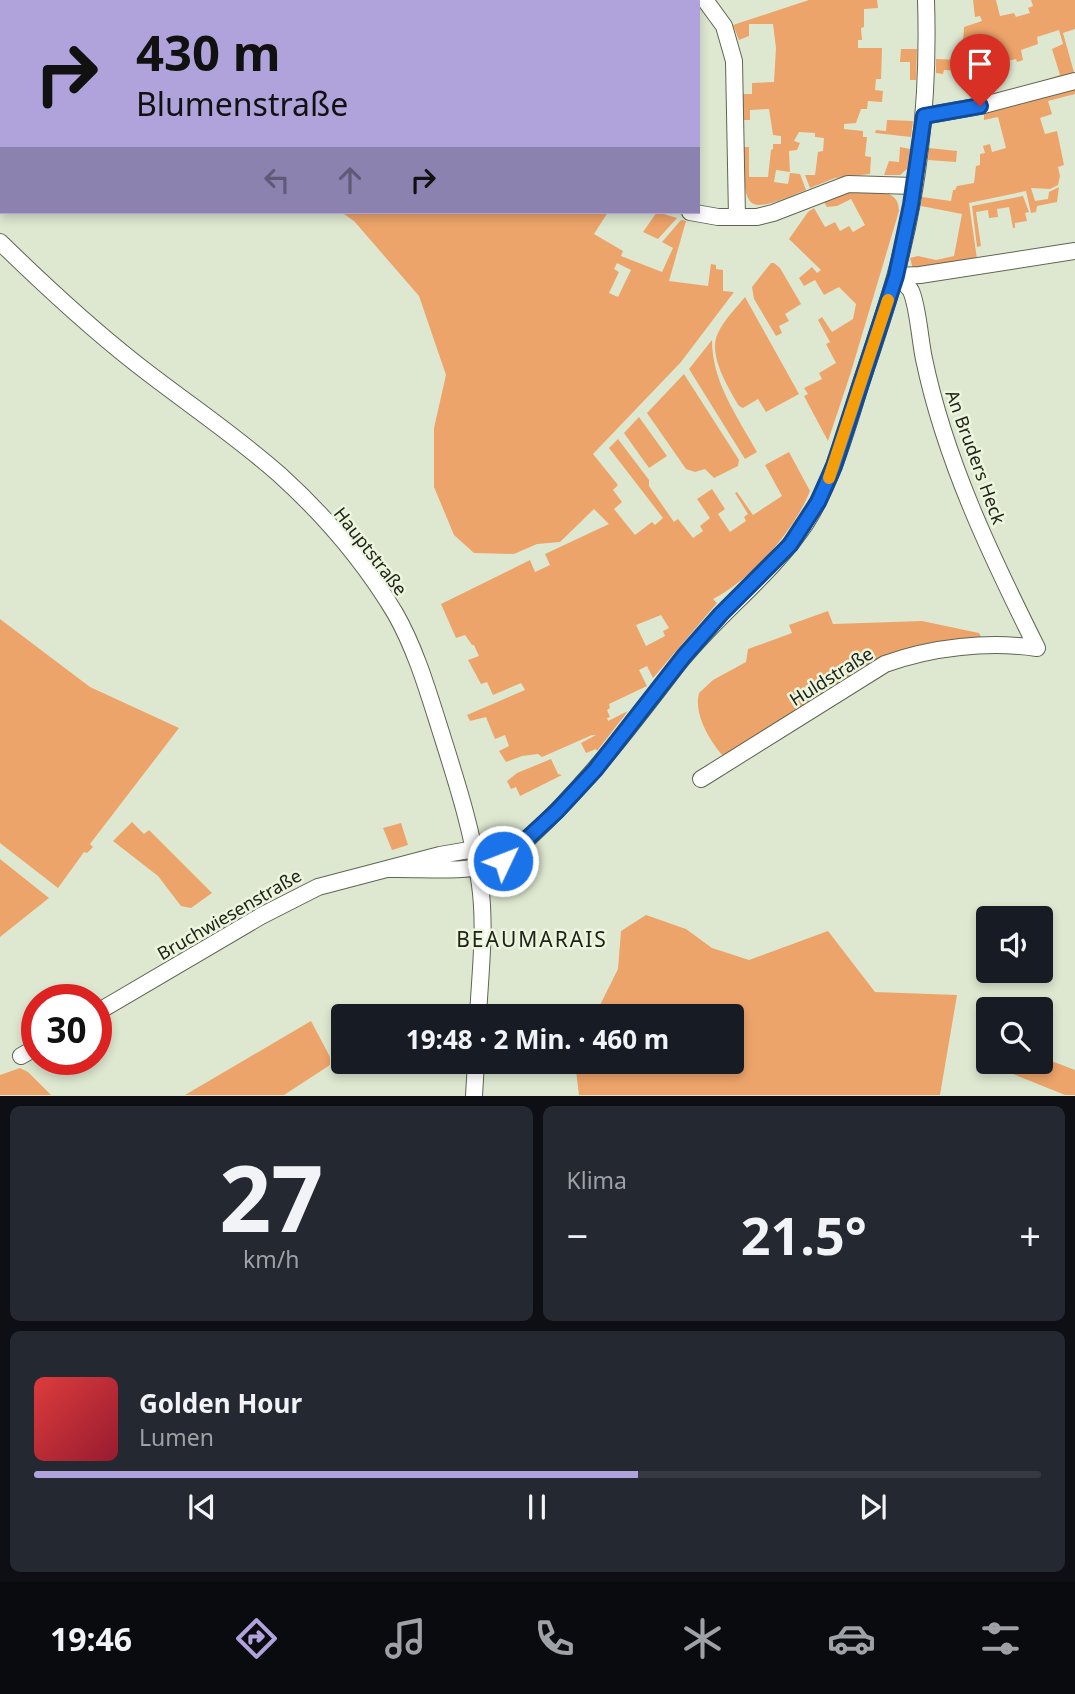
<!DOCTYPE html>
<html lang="de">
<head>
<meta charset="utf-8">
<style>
  :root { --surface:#171b24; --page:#242831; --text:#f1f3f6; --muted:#9ea1a6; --line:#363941; --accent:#b0a3db }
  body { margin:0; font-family:"Noto Sans",sans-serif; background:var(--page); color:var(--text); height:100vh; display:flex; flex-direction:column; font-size:26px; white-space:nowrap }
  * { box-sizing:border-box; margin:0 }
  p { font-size:23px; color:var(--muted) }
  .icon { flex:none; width:38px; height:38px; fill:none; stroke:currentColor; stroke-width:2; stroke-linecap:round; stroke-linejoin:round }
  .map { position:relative; height:1096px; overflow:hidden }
  .panel { display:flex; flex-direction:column; gap:10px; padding:10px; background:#0d0f14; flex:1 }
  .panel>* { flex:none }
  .hud { position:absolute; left:0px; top:0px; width:700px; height:214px; box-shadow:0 4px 10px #0003; background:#b0a3db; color:#111; overflow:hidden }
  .tools { position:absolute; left:976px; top:906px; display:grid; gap:14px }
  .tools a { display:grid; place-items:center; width:77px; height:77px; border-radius:7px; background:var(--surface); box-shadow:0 4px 10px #0003; font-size:35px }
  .speed { position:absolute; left:21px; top:984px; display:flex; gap:14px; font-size:35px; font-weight:700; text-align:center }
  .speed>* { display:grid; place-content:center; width:91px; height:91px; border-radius:50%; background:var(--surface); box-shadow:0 4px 10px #0003; line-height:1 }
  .speed .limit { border:10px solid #d22; background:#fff; color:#111 }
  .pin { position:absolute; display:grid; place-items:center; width:60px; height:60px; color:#fff; margin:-72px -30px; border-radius:50% 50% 50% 0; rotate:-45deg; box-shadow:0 0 7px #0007 }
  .pin .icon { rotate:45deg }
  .me { position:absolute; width:77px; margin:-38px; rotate:47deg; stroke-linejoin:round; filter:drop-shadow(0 0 5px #0008) }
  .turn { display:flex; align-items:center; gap:24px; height:147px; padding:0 21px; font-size:32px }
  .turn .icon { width:91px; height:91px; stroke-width:2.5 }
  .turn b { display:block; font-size:49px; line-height:60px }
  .lanes { display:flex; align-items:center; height:66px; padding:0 21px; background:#0003; justify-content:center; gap:35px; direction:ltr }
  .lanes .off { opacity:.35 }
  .big { font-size:52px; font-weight:700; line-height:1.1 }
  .panel .tile { flex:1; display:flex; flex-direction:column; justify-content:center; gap:10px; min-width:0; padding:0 24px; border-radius:10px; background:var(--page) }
  .panel .dial { align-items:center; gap:0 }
  .dial b { font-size:91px; line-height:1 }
  .song { display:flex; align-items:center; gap:21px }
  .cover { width:84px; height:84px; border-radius:10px; background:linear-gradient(135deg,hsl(0 70% 55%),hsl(350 70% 35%)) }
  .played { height:7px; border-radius:4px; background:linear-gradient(90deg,var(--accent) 60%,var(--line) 60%) }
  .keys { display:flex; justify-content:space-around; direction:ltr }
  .heat { display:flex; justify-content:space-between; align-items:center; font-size:38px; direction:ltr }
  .panel .tiles { flex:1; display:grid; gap:10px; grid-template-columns:1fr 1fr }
  .tile:last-child { grid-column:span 2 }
  .trip { position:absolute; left:331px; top:1004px; width:413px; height:70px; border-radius:7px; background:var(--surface); box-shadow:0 4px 10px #0003; font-weight:700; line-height:70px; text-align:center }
  .menu { display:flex; height:112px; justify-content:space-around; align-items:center; background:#090b0e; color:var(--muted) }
  .menu .icon { width:49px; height:49px }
  .menu .active { color:var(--accent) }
  .menu b { font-size:32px; color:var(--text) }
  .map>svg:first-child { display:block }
  .green { fill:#eda46a; fill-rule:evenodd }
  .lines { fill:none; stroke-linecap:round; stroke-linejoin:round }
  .street-casing { stroke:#5e6651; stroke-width:18 }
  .street { stroke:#fff; stroke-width:16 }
  .route-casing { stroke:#114b97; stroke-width:18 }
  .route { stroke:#1a73e8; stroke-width:12 }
  .slow { stroke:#f59e0b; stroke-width:12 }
  .labels { text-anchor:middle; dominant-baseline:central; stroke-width:5; stroke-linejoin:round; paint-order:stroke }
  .street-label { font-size:18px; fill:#20231a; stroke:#ecf5dd }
  .quarter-label { font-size:21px; letter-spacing:2px; fill:#20231a; stroke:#ecf5dd }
</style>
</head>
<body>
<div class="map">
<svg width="1075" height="1096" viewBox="0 0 1075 1096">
  <rect width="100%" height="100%" fill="#dee8d0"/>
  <path class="green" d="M0,0h119l-117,2 -2,103z
    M152,0h263l-2,2z
    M809,0h68l1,8 -14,1v18l-3,1 1,12h-4v8h24l-1,31h-5l-1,11 8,1 -1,11 -14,-1 -1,8h-6l-5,14 -12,1v5l19,2v6h4l-2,19 6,1 -1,17 -35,4 -25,10 -5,-13h10l3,-23 5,-1 1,-13 -9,-1v-4l-16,-1 -5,9 6,2 -3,7 -8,1 1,21 -14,-2 -2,12 14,2 2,-11 10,1 6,16c-63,26 -61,22 -63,-43h6v30h19l3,-27 2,-1v-5h8v-8l-8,-1 -4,-26 -19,1v10h-7v-26h9v-11l22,-1 2,-34 -3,-24h-24v12l-10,4 -6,-15z
    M973,0h23l4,16 14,-3 2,4 14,-4 -2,-5 5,-2 -2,-6h44v29l-12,4 12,43 -32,9 -1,-4 18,-6 -8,-26 11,-5 -4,-14 -22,7 1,7 -17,6 2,10 -6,2 -1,-3 -14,3 -1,-2 -9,6 1,8 -13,4 -6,-3 -1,-4 -29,-1 -1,4 -7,-1v-14l26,1 2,-33 18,-6 -2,-5 -5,1z
    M901,49h16l-1,31h-6v-18h-10z
    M1075,87v7l-27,7 4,13 -12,4 5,16 12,-3 7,34 -6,2 2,9 -2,9 -8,4 -19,-1 4,13 13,-2 1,-7 10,-5 -2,15 -20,4 -1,6 -5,1 -5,-22 -57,12 8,56 -64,10 -3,-11 8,-2 18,4 18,-4 8,-42 -41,-8 1,-9 29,4 2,-11h2l2,-4 17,-3 2,-17 4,-1v-11l5,-1 -2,-7 7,-2 2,8 14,-4 -8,-31 -14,3v-10z
    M887,120l26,1 -2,16 -36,-4 1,-3 10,1z
    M900,147l10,2 -3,20 -7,6h-16l5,-14 10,1z
    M929,148l28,3 -1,11 -28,-2z
    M861,191c16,1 38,-2 38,20l-49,164 -22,66 -24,-45 4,-2 -4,-6 18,-9 -3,-6 17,-10 -10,-19 4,-2 -12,-22 4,-3 10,15 21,-13 3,-15 -17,-17 -15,8 -9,-15 -11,6 -5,-8 13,-11 5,6 4,-3 -32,-31 19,-27 6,-4 11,19 10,-5 5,9 9,-5 4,6 12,-7 -14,-26 -14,7 -10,1 -3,-5 26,-10z
    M1023,196l6,16 -4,1 2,8 -12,2v5h-2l-4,-21 -12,2 1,8 -9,1 -1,-8 -12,2 5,34 -4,1 -5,-41z
    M341,212h267l-14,22 29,17 -2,5 41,16 11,-24 -11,-6 19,-22 5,1 -17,60 39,5 3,-22 5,1v4l7,1v21l11,1 -53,70 -88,92 25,31 -5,5 9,12 -8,7 21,26 17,-13 3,3 8,-7 -54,-70 9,-9 31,41v6l25,36 4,-3 15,19 10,-7 -3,-5 10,-8 -13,-19 15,-10 13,20 -7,5 12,18 16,-11 -2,-4 4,-3 -13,-21 2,-1 16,23 29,-19 -17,-31 24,-13 21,39c-16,40 -59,89 -97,108l4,4 -64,75 -6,-12 -8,4 8,16 -38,18 1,4 -3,2 3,7 -3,1 1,3 20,-10 -31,40 -1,-2 -10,4 -5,-10 15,-8h-4l-50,22 -4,-3 -16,2 -16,6 -7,-11 10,-5 -4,-11 -10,4 -9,-22 -16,4 -3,-6 58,-25 -4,-7 -28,12 -6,-13 -6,2 -13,-24 11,-4 -5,-11h-2l-7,-10 -9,3 -15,-34 89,-44 5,12 15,-7 -5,-11 64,-30 -15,-15 -34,33 -23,2 -23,10 -40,-1 -20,-18 -20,-48v-59l12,-53 -27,-79 -65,-75zM617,263l14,7 -13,27 -9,-4 10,-21 -5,-3zM661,615l8,13 -6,3 2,5 -19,10 -10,-21z
    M657,212l20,6 -19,21 -15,-7z
    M771,263h3l6,5 21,36 -16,10 4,7 -10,5 3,7 -6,3 -22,-37 -2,-12z
    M745,297l54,97 -33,18 -8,-13 -15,9 -4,-2c-10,-17 -32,-52 -21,-73 6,-13 18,-25 27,-36z
    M712,340c0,42 25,76 45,112l-12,7 -56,-90z
    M684,374l55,86 -1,6 -24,12 -9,-9 -10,3 -9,-3 -39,-56z
    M639,417l28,39 -18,12 -25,-35z
    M828,611l5,13 89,-3 57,12 4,7 -56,10 -200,110c-15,-15 -34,-45 -28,-67l14,-13 33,-18 2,-13 44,-16 -3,-8z
    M0,619l90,68 89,41 -89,116 3,3 -6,6 -3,-1 -26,36 -58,-45z
    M551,759l7,15 4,1 -42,21 -4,-9 -5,2 -4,-8 10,-8z
    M132,822l12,12 5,-4 63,63 -21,15 -10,-2 -23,-30 -45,-35z
    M401,823l7,22 -16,5 -9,-22z
    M0,859l49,39 -49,39z
    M646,915l40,14 26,19 37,12 79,-29 47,61 82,3 -17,100h-361l-4,-33h157v-45h-148l14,-8 20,-40 3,-38z
    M311,1021l19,36v8l-46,30h-99z
    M982,1034l7,2v26h52v-5l34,13v25h-10l-89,-36z
    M20,1068l8,4 23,23h-51v-20z"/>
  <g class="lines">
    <g class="street-casing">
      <path id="street" d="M481,0l1,2
        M705,0l19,26 10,35 3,156
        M924,116l56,-10 95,-25
        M690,212l28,5h39l16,-4 75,-29 66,2
        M0,242c43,42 87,83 134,120 48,38 100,72 146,113 43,39 85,88 115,138 20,35 32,75 44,113 16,51 34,105 41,159 6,43 0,88 -2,132
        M896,276c4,4 12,9 15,15 7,15 9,50 13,68 21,101 67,197 113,289
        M896,276l24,-1 155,-24
        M701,779l184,-115c47,-17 103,-23 152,-16
        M389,869c36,-1 78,5 111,-7 11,-4 21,-17 30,-25 55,-51 100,-110 145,-169 40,-52 95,-91 131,-145 27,-43 40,-92 55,-140 12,-35 24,-71 34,-106 25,-90 34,-185 31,-277
        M96,1013l165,-97 57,-29 122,-32 86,-15
        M21,1056l16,-9
        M474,1096l2,-34"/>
    </g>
    <use href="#street" class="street"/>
  </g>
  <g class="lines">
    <g class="route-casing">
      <path id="route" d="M503,861l54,-50 38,-41 89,-114 37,-42 69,-69 28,-43 16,-36 62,-190 15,-71 13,-89 56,-10"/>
    </g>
    <use href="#route" class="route"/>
    <path class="slow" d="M829,478l59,-178"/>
  </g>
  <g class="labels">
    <g class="street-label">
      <text transform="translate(976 457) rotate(70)">An Bruders Heck</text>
      <text transform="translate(371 551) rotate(52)">Hauptstraße</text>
      <text transform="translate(831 676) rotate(-32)">Huldstraße</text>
      <text transform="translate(229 914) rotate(-30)">Bruchwiesenstraße</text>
    </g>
    <g class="quarter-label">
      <text x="532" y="939">BEAUMARAIS</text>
    </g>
  </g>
</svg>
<div class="tools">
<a><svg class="icon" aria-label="sound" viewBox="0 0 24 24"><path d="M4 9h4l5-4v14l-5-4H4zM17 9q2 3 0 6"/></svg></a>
<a><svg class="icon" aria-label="search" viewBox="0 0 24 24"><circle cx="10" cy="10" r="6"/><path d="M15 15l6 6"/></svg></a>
</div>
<div class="speed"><div class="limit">30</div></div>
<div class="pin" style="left:980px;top:106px;background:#d93025"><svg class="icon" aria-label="arrive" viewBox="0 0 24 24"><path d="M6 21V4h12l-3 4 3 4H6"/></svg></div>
<svg class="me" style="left:503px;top:861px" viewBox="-20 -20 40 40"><circle r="17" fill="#1a73e8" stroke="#fff" stroke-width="3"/><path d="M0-11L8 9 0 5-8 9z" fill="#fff"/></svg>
<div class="trip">19:48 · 2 Min. · 460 m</div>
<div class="hud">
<div class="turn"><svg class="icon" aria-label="right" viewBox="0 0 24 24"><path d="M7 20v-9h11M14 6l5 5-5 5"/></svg><div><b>430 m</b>Blumenstraße</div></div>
<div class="lanes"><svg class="icon off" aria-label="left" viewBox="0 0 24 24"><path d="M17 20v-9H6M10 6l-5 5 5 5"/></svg><svg class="icon off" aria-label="ahead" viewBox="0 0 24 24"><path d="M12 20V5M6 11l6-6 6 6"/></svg><svg class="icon" aria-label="right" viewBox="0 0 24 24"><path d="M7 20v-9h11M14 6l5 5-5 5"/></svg></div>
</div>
</div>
<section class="panel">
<div class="tiles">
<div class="tile dial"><b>27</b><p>km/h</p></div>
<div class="tile"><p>Klima</p>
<div class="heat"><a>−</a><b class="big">21.5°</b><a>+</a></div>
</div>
<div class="tile">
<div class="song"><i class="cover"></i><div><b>Golden Hour</b><p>Lumen</p></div></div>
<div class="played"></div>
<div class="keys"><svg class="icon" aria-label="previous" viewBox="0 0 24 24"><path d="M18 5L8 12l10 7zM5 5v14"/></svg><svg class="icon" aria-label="pause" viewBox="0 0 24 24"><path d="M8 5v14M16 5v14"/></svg><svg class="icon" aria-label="next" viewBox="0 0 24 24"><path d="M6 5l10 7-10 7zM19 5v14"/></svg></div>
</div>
</div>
</section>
<nav class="menu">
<b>19:46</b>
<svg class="icon active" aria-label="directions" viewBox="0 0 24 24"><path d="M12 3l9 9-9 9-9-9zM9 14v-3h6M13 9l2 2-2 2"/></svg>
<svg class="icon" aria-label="music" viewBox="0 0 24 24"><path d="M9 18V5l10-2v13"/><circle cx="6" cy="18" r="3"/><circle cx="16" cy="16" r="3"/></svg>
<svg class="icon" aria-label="phone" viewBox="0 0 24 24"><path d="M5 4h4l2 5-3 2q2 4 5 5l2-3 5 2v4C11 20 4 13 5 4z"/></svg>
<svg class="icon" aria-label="climate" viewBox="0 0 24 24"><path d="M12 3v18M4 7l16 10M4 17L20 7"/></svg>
<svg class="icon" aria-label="car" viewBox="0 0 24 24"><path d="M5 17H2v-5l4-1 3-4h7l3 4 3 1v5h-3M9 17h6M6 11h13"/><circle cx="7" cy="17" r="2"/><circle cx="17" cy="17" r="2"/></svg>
<svg class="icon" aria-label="filters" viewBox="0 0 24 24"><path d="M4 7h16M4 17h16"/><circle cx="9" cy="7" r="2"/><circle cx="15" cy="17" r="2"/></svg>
</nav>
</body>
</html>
